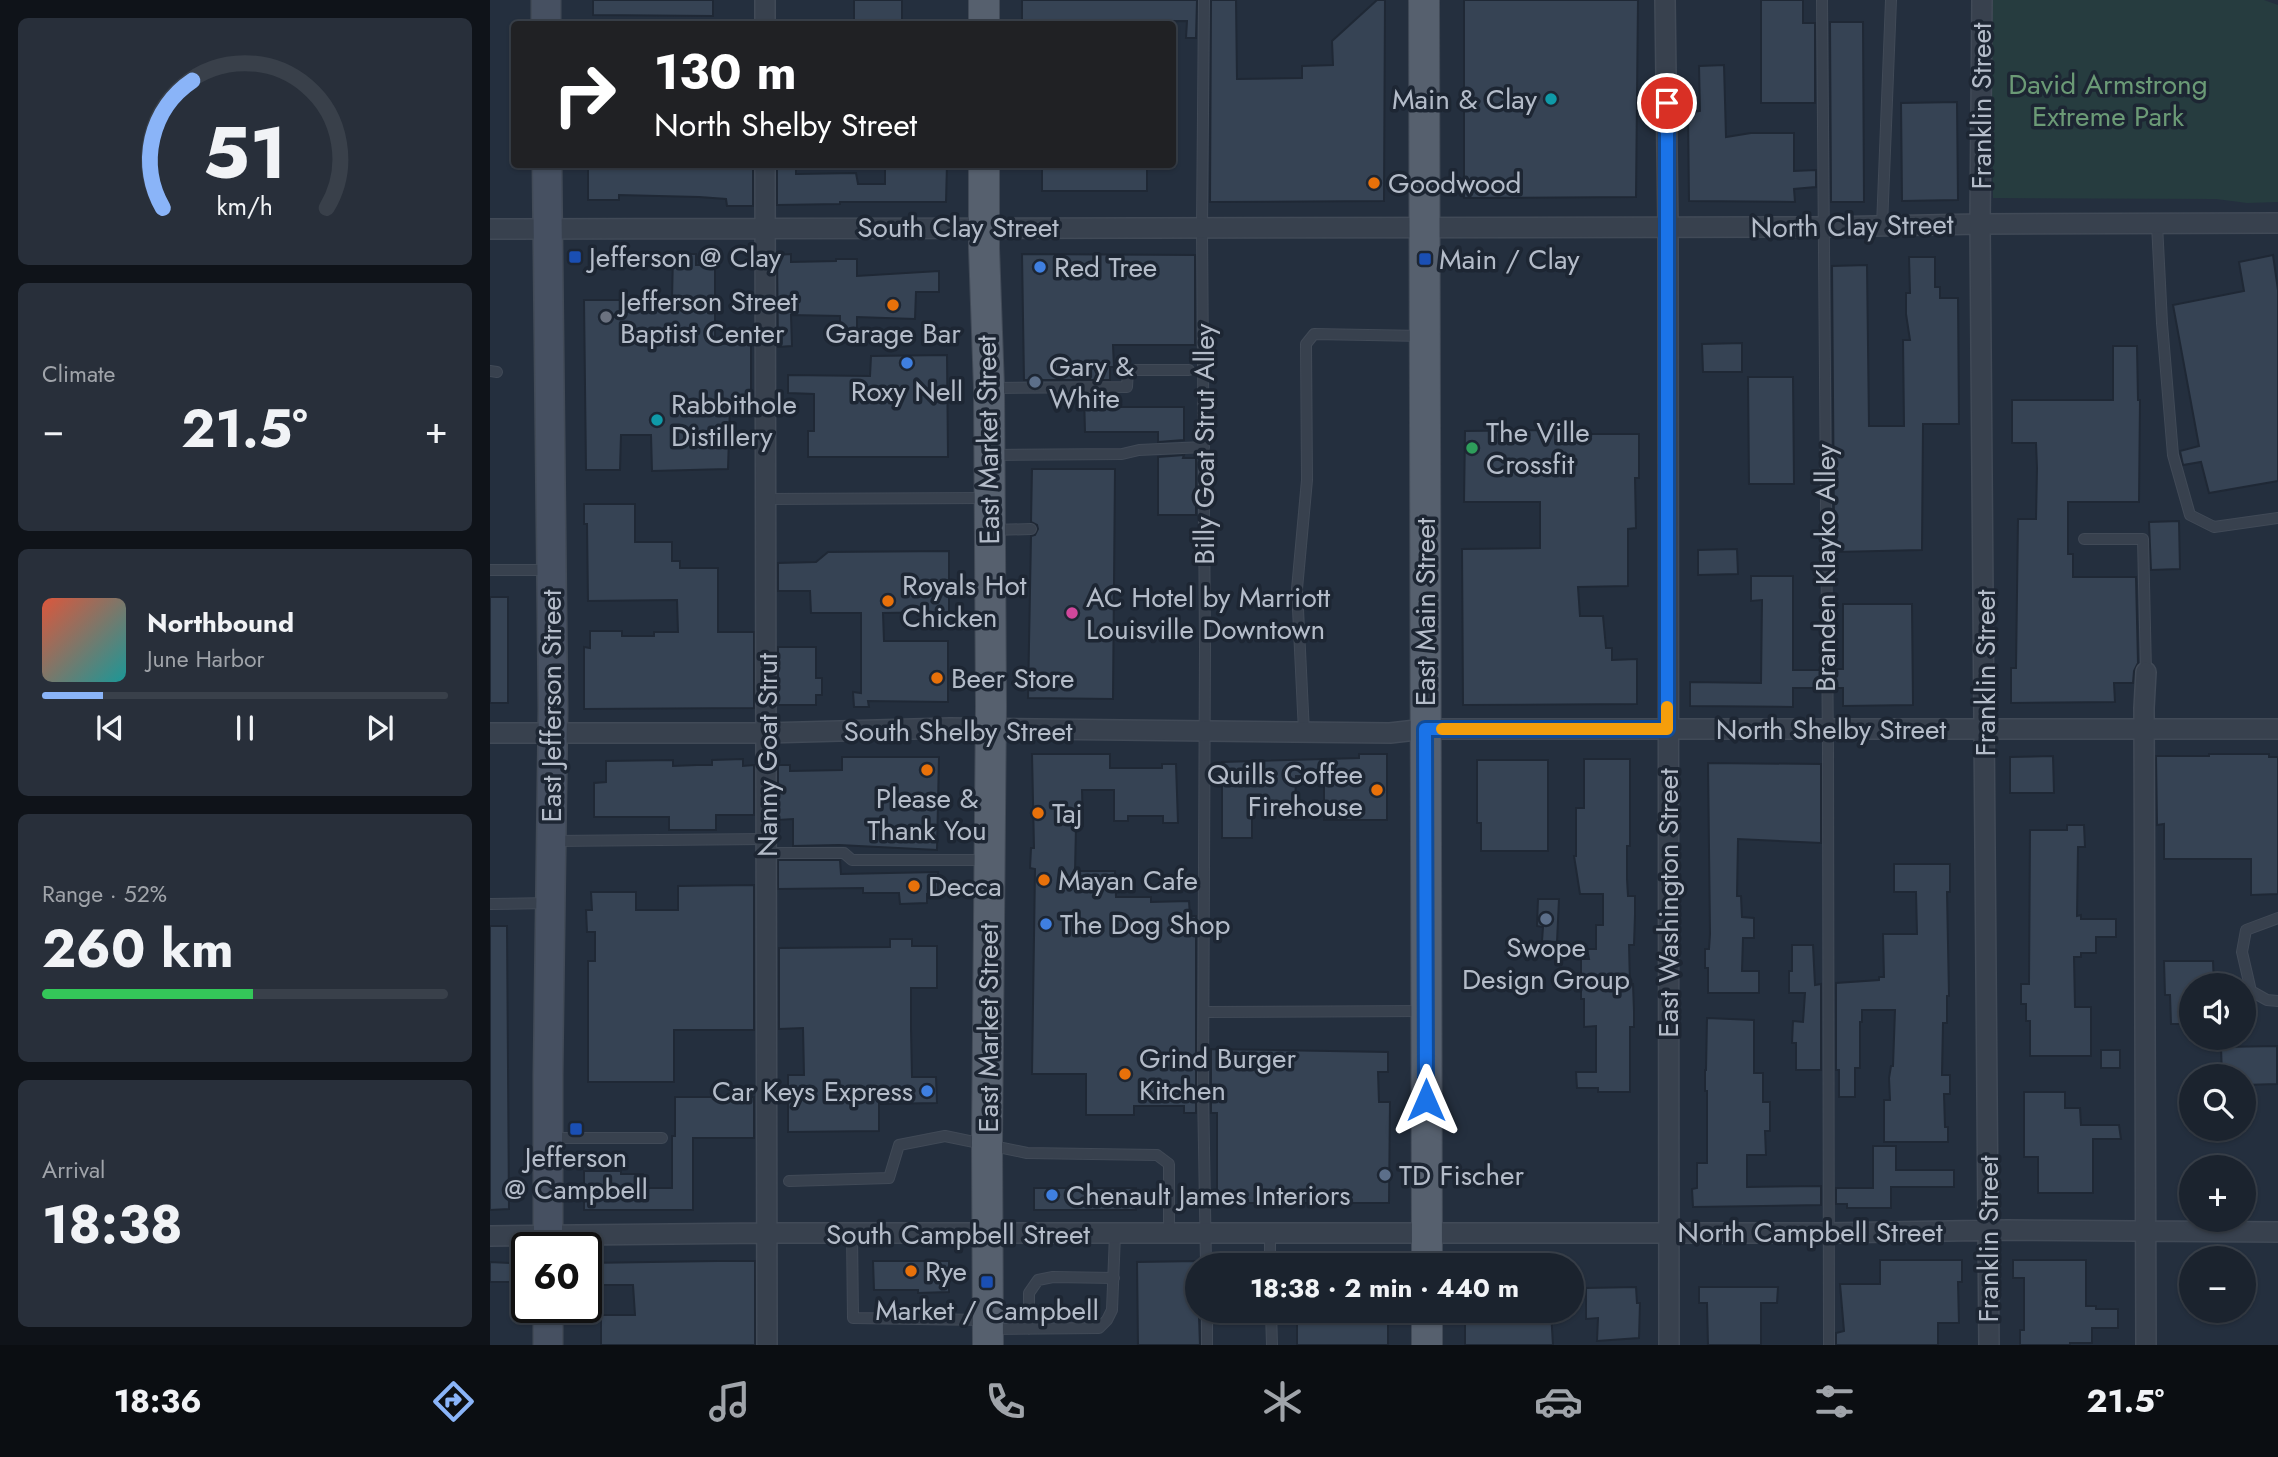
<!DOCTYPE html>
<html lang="en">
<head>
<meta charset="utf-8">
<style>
  :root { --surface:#1b232e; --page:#282f3a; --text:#f1f3f6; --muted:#a0a4aa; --line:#39404a; --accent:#8ab4f8 }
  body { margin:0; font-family:Jost,sans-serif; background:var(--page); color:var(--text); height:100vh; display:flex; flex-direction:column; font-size:26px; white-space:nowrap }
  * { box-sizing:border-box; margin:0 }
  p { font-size:23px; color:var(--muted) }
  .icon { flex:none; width:38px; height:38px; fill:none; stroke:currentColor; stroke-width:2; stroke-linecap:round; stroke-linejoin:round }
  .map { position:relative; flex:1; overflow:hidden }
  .panel { display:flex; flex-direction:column; gap:18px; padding:18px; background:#0f1319; width:490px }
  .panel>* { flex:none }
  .guide { position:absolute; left:21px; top:21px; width:665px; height:147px; border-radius:7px; box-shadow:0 2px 5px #0004,0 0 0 2px var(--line); background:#202124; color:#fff; overflow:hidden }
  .buttons { position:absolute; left:1689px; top:973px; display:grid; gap:14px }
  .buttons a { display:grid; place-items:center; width:77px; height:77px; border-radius:50%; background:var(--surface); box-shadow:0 2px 5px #0004,0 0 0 2px var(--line); font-size:35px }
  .speed { position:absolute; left:21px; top:1232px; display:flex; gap:14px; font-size:35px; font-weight:700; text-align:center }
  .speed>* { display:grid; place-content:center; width:91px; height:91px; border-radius:50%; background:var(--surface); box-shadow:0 2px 5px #0004,0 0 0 2px var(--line); line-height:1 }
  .speed .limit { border:4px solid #111; border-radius:10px; background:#fff; color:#111 }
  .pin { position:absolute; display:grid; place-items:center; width:60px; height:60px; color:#fff; margin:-30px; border:4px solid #fff; border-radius:50%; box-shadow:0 2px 7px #0007 }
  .me { position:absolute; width:77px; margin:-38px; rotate:0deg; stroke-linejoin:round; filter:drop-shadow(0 0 5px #0008) }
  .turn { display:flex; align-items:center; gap:24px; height:147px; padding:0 28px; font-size:32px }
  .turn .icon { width:91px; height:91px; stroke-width:2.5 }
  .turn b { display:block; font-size:49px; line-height:60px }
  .big { font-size:52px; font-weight:700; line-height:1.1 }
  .panel .card { flex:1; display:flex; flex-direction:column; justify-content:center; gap:10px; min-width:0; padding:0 24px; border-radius:10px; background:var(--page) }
  .panel .dial { align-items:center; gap:0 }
  .dial svg { height:182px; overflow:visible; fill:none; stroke:var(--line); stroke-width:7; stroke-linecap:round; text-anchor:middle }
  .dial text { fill:var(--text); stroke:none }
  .song { display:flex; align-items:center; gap:21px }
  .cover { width:84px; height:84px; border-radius:10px; background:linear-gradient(135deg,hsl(10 70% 55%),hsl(180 70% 35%)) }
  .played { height:7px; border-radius:4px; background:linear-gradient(90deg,var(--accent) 15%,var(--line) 15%) }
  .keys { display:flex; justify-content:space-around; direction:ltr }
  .heat { display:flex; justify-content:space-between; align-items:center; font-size:38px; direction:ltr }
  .charge { height:10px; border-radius:5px; background:linear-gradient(90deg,#34c759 52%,var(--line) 0) }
  .trip { position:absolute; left:695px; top:1253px; width:399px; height:70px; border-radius:35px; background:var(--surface); box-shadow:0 2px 5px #0004,0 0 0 2px var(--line); font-weight:700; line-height:70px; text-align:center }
  .tab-bar { display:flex; height:112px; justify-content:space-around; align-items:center; background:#0b0e12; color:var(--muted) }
  .tab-bar .icon { width:49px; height:49px }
  .tab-bar .active { color:var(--accent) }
  .tab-bar b { font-size:32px; color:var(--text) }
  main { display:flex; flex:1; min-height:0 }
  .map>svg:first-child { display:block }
  .green { fill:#263c3f }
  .building { fill:#364354; stroke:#1f2835; stroke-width:2 }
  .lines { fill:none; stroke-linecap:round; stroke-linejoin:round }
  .lane-casing { stroke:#414a57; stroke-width:12 }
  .street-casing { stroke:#414a57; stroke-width:22 }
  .secondary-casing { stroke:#414a57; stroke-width:31 }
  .primary-casing { stroke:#414a57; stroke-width:32 }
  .lane { stroke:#38414e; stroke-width:10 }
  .street { stroke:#38414e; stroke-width:19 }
  .secondary { stroke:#465061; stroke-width:28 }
  .primary { stroke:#56606e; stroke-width:30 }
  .route-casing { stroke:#114b97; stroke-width:18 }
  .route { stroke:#1a73e8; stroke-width:12 }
  .slow { stroke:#f59e0b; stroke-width:12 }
  .culture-dot { fill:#0f9aa8; stroke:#1d2633; stroke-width:2.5 }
  .food-dot { fill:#e8710a; stroke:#1d2633; stroke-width:2.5 }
  .transit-dot { fill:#1a4fb4; stroke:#1d2633; stroke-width:2.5 }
  .shop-dot { fill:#3f7fe0; stroke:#1d2633; stroke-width:2.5 }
  .worship-dot { fill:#6b7280; stroke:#1d2633; stroke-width:2.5 }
  .service-dot { fill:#5c6f8a; stroke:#1d2633; stroke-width:2.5 }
  .leisure-dot { fill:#2e9e5b; stroke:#1d2633; stroke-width:2.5 }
  .hotel-dot { fill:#d1479c; stroke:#1d2633; stroke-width:2.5 }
  .labels { text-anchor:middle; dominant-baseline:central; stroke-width:7; stroke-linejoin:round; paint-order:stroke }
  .park-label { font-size:28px; fill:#6b9a76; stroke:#1d2633 }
  .poi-label { font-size:28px; fill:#b4bcc9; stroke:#1d2633; text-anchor:start }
  .street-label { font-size:28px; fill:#b4bcc9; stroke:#1d2633 }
</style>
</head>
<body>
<main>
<section class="panel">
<div class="card dial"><svg viewBox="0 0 100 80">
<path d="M14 69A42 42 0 1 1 86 69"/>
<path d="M14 69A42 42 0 0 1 27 13" stroke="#8ab4f8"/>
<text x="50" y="56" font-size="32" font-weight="700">51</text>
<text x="50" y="72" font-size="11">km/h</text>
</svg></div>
<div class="card"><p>Climate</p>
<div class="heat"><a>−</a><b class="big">21.5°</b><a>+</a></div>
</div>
<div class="card">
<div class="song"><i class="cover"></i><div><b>Northbound</b><p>June Harbor</p></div></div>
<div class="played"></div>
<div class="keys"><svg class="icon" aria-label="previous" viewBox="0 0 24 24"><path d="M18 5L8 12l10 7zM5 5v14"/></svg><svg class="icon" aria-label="pause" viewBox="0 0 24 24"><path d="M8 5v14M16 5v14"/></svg><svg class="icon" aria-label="next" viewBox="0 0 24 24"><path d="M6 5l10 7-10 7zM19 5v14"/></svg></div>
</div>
<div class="card"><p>Range · 52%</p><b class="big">260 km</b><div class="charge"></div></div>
<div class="card"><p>Arrival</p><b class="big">18:38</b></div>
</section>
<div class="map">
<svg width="1788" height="1345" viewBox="0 0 1788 1345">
  <rect width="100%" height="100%" fill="#242f3e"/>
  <path class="green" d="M1500,0h274l14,5v197l-31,1 -31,-4 -223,-1z"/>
  <path class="building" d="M103,0h120v16l-120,-1z
    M364,0h48v24h-48z
    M532,0h175l-1,38h-10l1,-17 -165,1z
    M721,0h25l1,79 65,-1v-12l31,-1 -1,-24 45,-41h8l-1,201 -174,1z
    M974,0h174l-2,197 -172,1z
    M1271,0h42v23h12v80h-54z
    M1340,22h33l1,180h-33z
    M1234,65l2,72 25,-4h43v38l22,-1v17l-22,2 1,13 -106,-1 -1,-88 12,-2 -1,-45z
    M1467,102l1,98 -56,1 -1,-98z
    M98,164h165v42h-26l-1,-7 -27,-2 -80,-2v5h-31z
    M287,164h19v10l60,-1 2,11h27v-20h62l-1,38h-106v2l-63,1z
    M552,164h105v27h-105z
    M183,254h23v11h19v79l36,-1v62h-21l-2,64 -76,2 -1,-36h-30l-1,35h-34l-2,-170h88z
    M301,254v8l45,-1v-2h21v17l82,-5v21h-23l-1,27 -58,-2v19l-17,1v-21l-49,-1 1,31 -14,1 -1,-92z
    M532,254l173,1v90h-82l1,22h-4v13h-86z
    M1783,255l5,35v191l-69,12 -8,-31 -18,3 -3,-14 19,-5 -26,-141 71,-14 -5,-29z
    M1419,257h26v30h5v11h18l1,126h-36l-1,126 -86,2 1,-24h-3l-2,-262 35,-1 2,161h35l-1,-86h7l-4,-26v-21h4z
    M1252,343v29h-39l-1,-28z
    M1623,346h24l1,54h2l-1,102h-71v52h5v23h63l2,86 -4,8 -1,12h-19l1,19 -104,1v-35h5l2,-149h18l1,-51 -1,-25h-24v-43h101z
    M457,355l1,102h-140v-26h6v-37l-26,-1v-18l82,1 1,-20z
    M1258,377h45l1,107h-45z
    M594,395h26v12h74v33l-26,2v-10h-73z
    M1066,430v4h83v44h-4l1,50 -8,1v57l-50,1 2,29h23l3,32h6v12l25,-1v45l-174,1 -1,-156 78,-1v-46h-76l1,-71z
    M694,455l-1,3h13v57h-38v-58z
    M542,469h83l-2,230 -85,-1 3,-162 4,-1 3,-6 -1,-4 -6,-3z
    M94,504h51v38h37v19h8v7h38v64h36v76l-170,1v-62l6,1v-17h32v5h32v-4h24l-1,-32 -89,1 -1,-77h-3z
    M1689,521l1,48 -29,1 -2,-48z
    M1247,549l1,25 -40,1v-25z
    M459,551v61l-66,1 1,28h64v61l-80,-1 1,6h-15l-1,-15 8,1v-80h-50l-1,-22h-32v-28l38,-1 12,-10z
    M1261,576h42v94h27v18h-27v19l-103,-1v-24l71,1 1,-83 -11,1z
    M0,597h18v106h-18z
    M1353,604h69l1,101 -70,1v-18h-8v-19h8z
    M288,647h38v31h6v17h-6v10h-38z
    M542,754h78v14h52v-4h14l2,59h-15v-7h-35v5h-14v-31h-32l1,36 -7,1 -1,44h40l1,26h35v5l38,-1 1,15h6v197h-12v-7h-50v9h-48v-41h-54l3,-205 -5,-1 1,-20h3z
    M869,754h28v66h-63v-44h-28l-1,33h-43v29h-30v-76l137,-4z
    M1719,754h60v3h9v137l-27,1v-36h-87v-35l-7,1 -1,-69h53z
    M1563,756l1,37h-44v-36z
    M352,757h97l-2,93 -98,-5 -46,1v-27l-15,1v-55h12v6l52,-1z
    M253,759v7l11,-1v50h-38v15h-47v-13h-75v-34l12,-1v-21l67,-1v6l24,-1h15v-5z
    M1094,759h46v87h-3v33l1,17h7v19l-1,30h-5l1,39h3l1,27v16h-4v65h-32v-4h-21l-1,-16h20v-46l-12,1v-28h-3v-40h8l-2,-10h9v-24h7v-31h-23l-6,-38h2v-48h8z
    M987,760h71v91h-67v-28h-4z
    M1218,763l113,1v79l-83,-4 -1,57h4l1,21 12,1v20h-11l-1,33h17v22h-51v-25h-3v-19h4l1,-15z
    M1577,825h17l1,22h-7l-1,69 4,-1v4h35v18h-20v16h-15v4h-7l1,50h16v49h-61v-35h-4v-17h-5v-20h8l1,-154h37z
    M288,860h62l1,14 97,-2v22h-11v9l-27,1 -1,-11h-36v-5l-85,1z
    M1404,864h56v28h-3l2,104h-2v27h-4l-1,52h8v19h-6l1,33h3v15h-64v-42h6l-1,-22 2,-12h2l2,-56h-33v12h-2v46h-5v29h-16v-27h-3v-87l43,-3v-3h5l-1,-43h34l-1,-42h-22z
    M264,885v145h-80v52h-86v-121h7v-29h-8l-1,-22h6l-1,-18h45v18h42v-24z
    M1048,899h21l-2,43 -15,-1 1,-14 -6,-1z
    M0,926h17l2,283 -19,1z
    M400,939h22v7h25v42h-26v41l1,48h24l1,26 -58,1v27l-91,1v-57h16l-1,-47 -24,1v-81l111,-1z
    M1302,945h21l2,40 6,-1v86h-25v-27h-4l1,-22 10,1 2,-29h-16v-22h3z
    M1674,961h49l1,24h-23v39h-20l-1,-29h-5z
    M1217,1018l47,2v53h9v29h7v29h-5l1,24h-19v32l74,-1v19l-128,2 -1,-18 5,-1v-25h10v-72h-2v-21h1z
    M1787,1046v38l-33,1v-9h-22l-1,-29z
    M721,1049l177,3v20h-10l1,30h11l-1,101h-172v-90h-6z
    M1611,1050h19v18h-19z
    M1534,1092h41v16h15l1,17h38l2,14h-28v54h-55v-36h-14z
    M185,1097h79v41h-61v72h-109v-39h37v3h22v14h29v-52h3z
    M1383,1146h23v24h58v17h-63v21h-44v-4h-11v-16h37z
    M544,1188h102v22h-102z
    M1390,1260h82v22h-4l1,41h-21v22h-102v-12l8,-2 -4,-47h40z
    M1523,1260h73v46h10v3h22v19h-26v15h-22v2h-50v-15h4v-52h-11z
    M227,1261h38v84h-154v-30h34l-2,-30h-35v-7h-11l-1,-15z
    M383,1261h76v31l-31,1v-3h-44z
    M707,1261l3,84h-62l-1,-83z
    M0,1262l20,1v19h-20z
    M1146,1287l1,16h3l-1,35 -42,3 1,-23 -12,1v-31z
    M1209,1287h79l-1,16h-16v42h-53l-1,-42h-8z
    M807,1311h91v34h-91z
    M975,1311h86l2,34h-88z"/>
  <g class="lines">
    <g class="lane-casing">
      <path id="lane" d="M714,0l-2,227 3,420 -2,442 3,176
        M1332,0l6,752 1,593
        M1667,224l5,99 11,132 17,60 24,12 64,-9
        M1392,226l9,-226
        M0,371l7,1
        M503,388l134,-1 1,-17h61
        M502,455l130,-1 17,-4 65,-3
        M276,499l219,-1
        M503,530l38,-1
        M1594,539h59l3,133
        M0,570h60
        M814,732l-7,-143 10,-109 -1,-136 8,-10 109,2
        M64,841l213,-2
        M277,853h77l8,7h133
        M0,904l59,-1
        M1788,918l-32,12 -4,22 9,39 16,9 11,1
        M715,1012l220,-1
        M61,1138h111
        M299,1181l100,-3 10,-33 46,-9 82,17 130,2 12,9v69
        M780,1233v32
        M362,1234l1,84 131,2
        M717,1311v34
        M781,1311l1,34
        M501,1329l108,-1 8,-8 5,-10 3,-76
        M539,1329v-36l9,-13 15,-3 61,1"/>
    </g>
    <g class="street-casing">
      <path id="street" d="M275,0v24
        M1175,0l3,227 1,1118
        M1492,0l-2,224 9,1121
        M275,164l2,1181
        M0,229l1333,-2 157,-3 298,-1
        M1656,672l-2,36 2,637
        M0,733h276l184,-5 440,5 35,-4h853
        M0,1236l277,-3h1062l178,-3 271,2"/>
    </g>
    <g class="secondary-casing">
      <path id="secondary" d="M56,0v24
        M57,164l6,545 -5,366v173
        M58,1307v38"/>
    </g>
    <g class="primary-casing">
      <path id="primary" d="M934,0l3,1265
        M494,24v-24
        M494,164v84l5,140 2,318 -4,437 1,202
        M937,1311v34"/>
    </g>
    <use href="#lane" class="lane"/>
    <use href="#street" class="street"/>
    <use href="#secondary" class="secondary"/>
    <use href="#primary" class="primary"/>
  </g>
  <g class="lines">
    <g class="route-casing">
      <path id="route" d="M936,1100l-1,-371h242v-626"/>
    </g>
    <use href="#route" class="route"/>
    <path class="slow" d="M952,729h225v-22"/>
  </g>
  <g class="culture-dot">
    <circle cx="1061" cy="99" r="7"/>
    <circle cx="167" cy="420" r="7"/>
  </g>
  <g class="food-dot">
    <circle cx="884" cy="183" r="7"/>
    <circle cx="403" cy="305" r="7"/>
    <circle cx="398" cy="601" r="7"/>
    <circle cx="447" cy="678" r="7"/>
    <circle cx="437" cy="770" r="7"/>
    <circle cx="887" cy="790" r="7"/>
    <circle cx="548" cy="813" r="7"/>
    <circle cx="554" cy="880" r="7"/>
    <circle cx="424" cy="886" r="7"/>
    <circle cx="635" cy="1074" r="7"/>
    <circle cx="421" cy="1271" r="7"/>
  </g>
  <g class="transit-dot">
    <rect x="78" y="250" width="14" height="14" rx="3.5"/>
    <rect x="928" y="252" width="14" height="14" rx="3.5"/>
    <rect x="79" y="1122" width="14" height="14" rx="3.5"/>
    <rect x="490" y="1275" width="14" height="14" rx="3.5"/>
  </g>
  <g class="shop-dot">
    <circle cx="550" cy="267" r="7"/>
    <circle cx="417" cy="363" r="7"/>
    <circle cx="556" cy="924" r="7"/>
    <circle cx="437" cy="1091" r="7"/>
    <circle cx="562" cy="1195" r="7"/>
  </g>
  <circle class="worship-dot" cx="116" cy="317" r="7"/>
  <g class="service-dot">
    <circle cx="545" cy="382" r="7"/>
    <circle cx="1056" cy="919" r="7"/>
    <circle cx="895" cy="1175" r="7"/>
  </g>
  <circle class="leisure-dot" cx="982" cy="448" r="7"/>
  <circle class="hotel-dot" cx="582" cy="613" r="7"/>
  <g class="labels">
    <g class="park-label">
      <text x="1618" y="84">David Armstrong<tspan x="1618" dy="32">Extreme Park</tspan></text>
    </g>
    <g class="poi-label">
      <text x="1047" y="99" text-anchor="end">Main &amp; Clay</text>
      <text x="898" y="183">Goodwood</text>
      <text x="99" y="257">Jefferson @ Clay</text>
      <text x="949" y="259">Main / Clay</text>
      <text x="564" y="267">Red Tree</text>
      <text x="130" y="301">Jefferson Street<tspan x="130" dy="32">Baptist Center</tspan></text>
      <text x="403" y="333" text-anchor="middle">Garage Bar</text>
      <text x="559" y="366">Gary &amp;<tspan x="559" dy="32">White</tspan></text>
      <text x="417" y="391" text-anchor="middle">Roxy Nell</text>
      <text x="181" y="404">Rabbithole<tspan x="181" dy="32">Distillery</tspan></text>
      <text x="996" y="432">The Ville<tspan x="996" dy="32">Crossfit</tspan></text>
      <text x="412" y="585">Royals Hot<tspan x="412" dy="32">Chicken</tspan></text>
      <text x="596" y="597">AC Hotel by Marriott<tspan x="596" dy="32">Louisville Downtown</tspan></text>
      <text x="461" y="678">Beer Store</text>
      <text x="873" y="774" text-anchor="end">Quills Coffee<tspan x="873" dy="32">Firehouse</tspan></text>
      <text x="437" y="798" text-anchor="middle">Please &amp;<tspan x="437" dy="32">Thank You</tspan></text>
      <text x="562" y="813">Taj</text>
      <text x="568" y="880">Mayan Cafe</text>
      <text x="438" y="886">Decca</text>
      <text x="570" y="924">The Dog Shop</text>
      <text x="1056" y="947" text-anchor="middle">Swope<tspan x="1056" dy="32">Design Group</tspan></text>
      <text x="649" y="1058">Grind Burger<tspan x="649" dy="32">Kitchen</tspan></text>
      <text x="423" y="1091" text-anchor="end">Car Keys Express</text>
      <text x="86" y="1157" text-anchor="middle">Jefferson<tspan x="86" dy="32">@ Campbell</tspan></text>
      <text x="909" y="1175">TD Fischer</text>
      <text x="576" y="1195">Chenault James Interiors</text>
      <text x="435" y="1271">Rye</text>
      <text x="497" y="1310" text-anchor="middle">Market / Campbell</text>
    </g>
    <g class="street-label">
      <text transform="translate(1491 106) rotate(-90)">Franklin Street</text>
      <text transform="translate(1362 226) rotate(-1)">North Clay Street</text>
      <text x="468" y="227">South Clay Street</text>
      <text transform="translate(498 440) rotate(-91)">East Market Street</text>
      <text transform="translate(714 444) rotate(-90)">Billy Goat Strut Alley</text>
      <text transform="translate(1335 568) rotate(-90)">Branden Klayko Alley</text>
      <text transform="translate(935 612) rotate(-90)">East Main Street</text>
      <text transform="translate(1495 673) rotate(-90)">Franklin Street</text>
      <text transform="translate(61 706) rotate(-90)">East Jefferson Street</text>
      <text x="1341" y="729">North Shelby Street</text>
      <text x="468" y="731">South Shelby Street</text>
      <text transform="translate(277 755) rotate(-90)">Nanny Goat Strut</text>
      <text transform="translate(1178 903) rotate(-90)">East Washington Street</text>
      <text transform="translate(498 1028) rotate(-90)">East Market Street</text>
      <text x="1320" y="1232">North Campbell Street</text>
      <text x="468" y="1234">South Campbell Street</text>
      <text transform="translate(1498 1239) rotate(-90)">Franklin Street</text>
    </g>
  </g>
</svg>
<div class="buttons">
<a><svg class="icon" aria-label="sound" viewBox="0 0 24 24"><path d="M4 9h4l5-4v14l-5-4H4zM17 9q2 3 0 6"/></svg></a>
<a><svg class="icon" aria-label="search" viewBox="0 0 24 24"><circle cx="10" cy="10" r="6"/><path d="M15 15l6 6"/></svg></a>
<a>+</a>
<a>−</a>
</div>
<div class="speed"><div class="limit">60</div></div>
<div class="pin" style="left:1177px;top:103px;background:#d93025"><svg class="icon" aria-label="arrive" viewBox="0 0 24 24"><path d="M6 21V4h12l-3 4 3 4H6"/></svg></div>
<svg class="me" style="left:936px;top:1100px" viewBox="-20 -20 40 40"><path d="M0-17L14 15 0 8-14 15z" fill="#1a73e8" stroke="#fff" stroke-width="4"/></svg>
<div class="trip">18:38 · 2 min · 440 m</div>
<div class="guide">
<div class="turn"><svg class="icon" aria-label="right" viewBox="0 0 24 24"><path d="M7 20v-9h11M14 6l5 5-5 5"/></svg><div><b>130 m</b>North Shelby Street</div></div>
</div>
</div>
</main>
<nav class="tab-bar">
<b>18:36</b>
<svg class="icon active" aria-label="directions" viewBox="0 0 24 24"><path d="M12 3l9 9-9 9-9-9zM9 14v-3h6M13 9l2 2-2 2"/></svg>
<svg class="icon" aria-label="music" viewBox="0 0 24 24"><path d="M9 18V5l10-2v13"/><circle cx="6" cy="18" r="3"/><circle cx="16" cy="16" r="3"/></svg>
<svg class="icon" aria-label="phone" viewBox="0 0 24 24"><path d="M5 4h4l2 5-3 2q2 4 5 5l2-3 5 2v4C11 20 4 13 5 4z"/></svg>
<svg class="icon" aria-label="climate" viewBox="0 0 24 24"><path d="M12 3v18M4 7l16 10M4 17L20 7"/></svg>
<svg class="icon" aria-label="car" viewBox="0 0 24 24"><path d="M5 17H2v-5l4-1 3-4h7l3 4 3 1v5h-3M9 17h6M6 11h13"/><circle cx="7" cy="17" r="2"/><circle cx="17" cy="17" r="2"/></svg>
<svg class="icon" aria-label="filters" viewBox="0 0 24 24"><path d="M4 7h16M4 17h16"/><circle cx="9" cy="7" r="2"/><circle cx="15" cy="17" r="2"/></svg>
<b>21.5°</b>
</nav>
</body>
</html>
